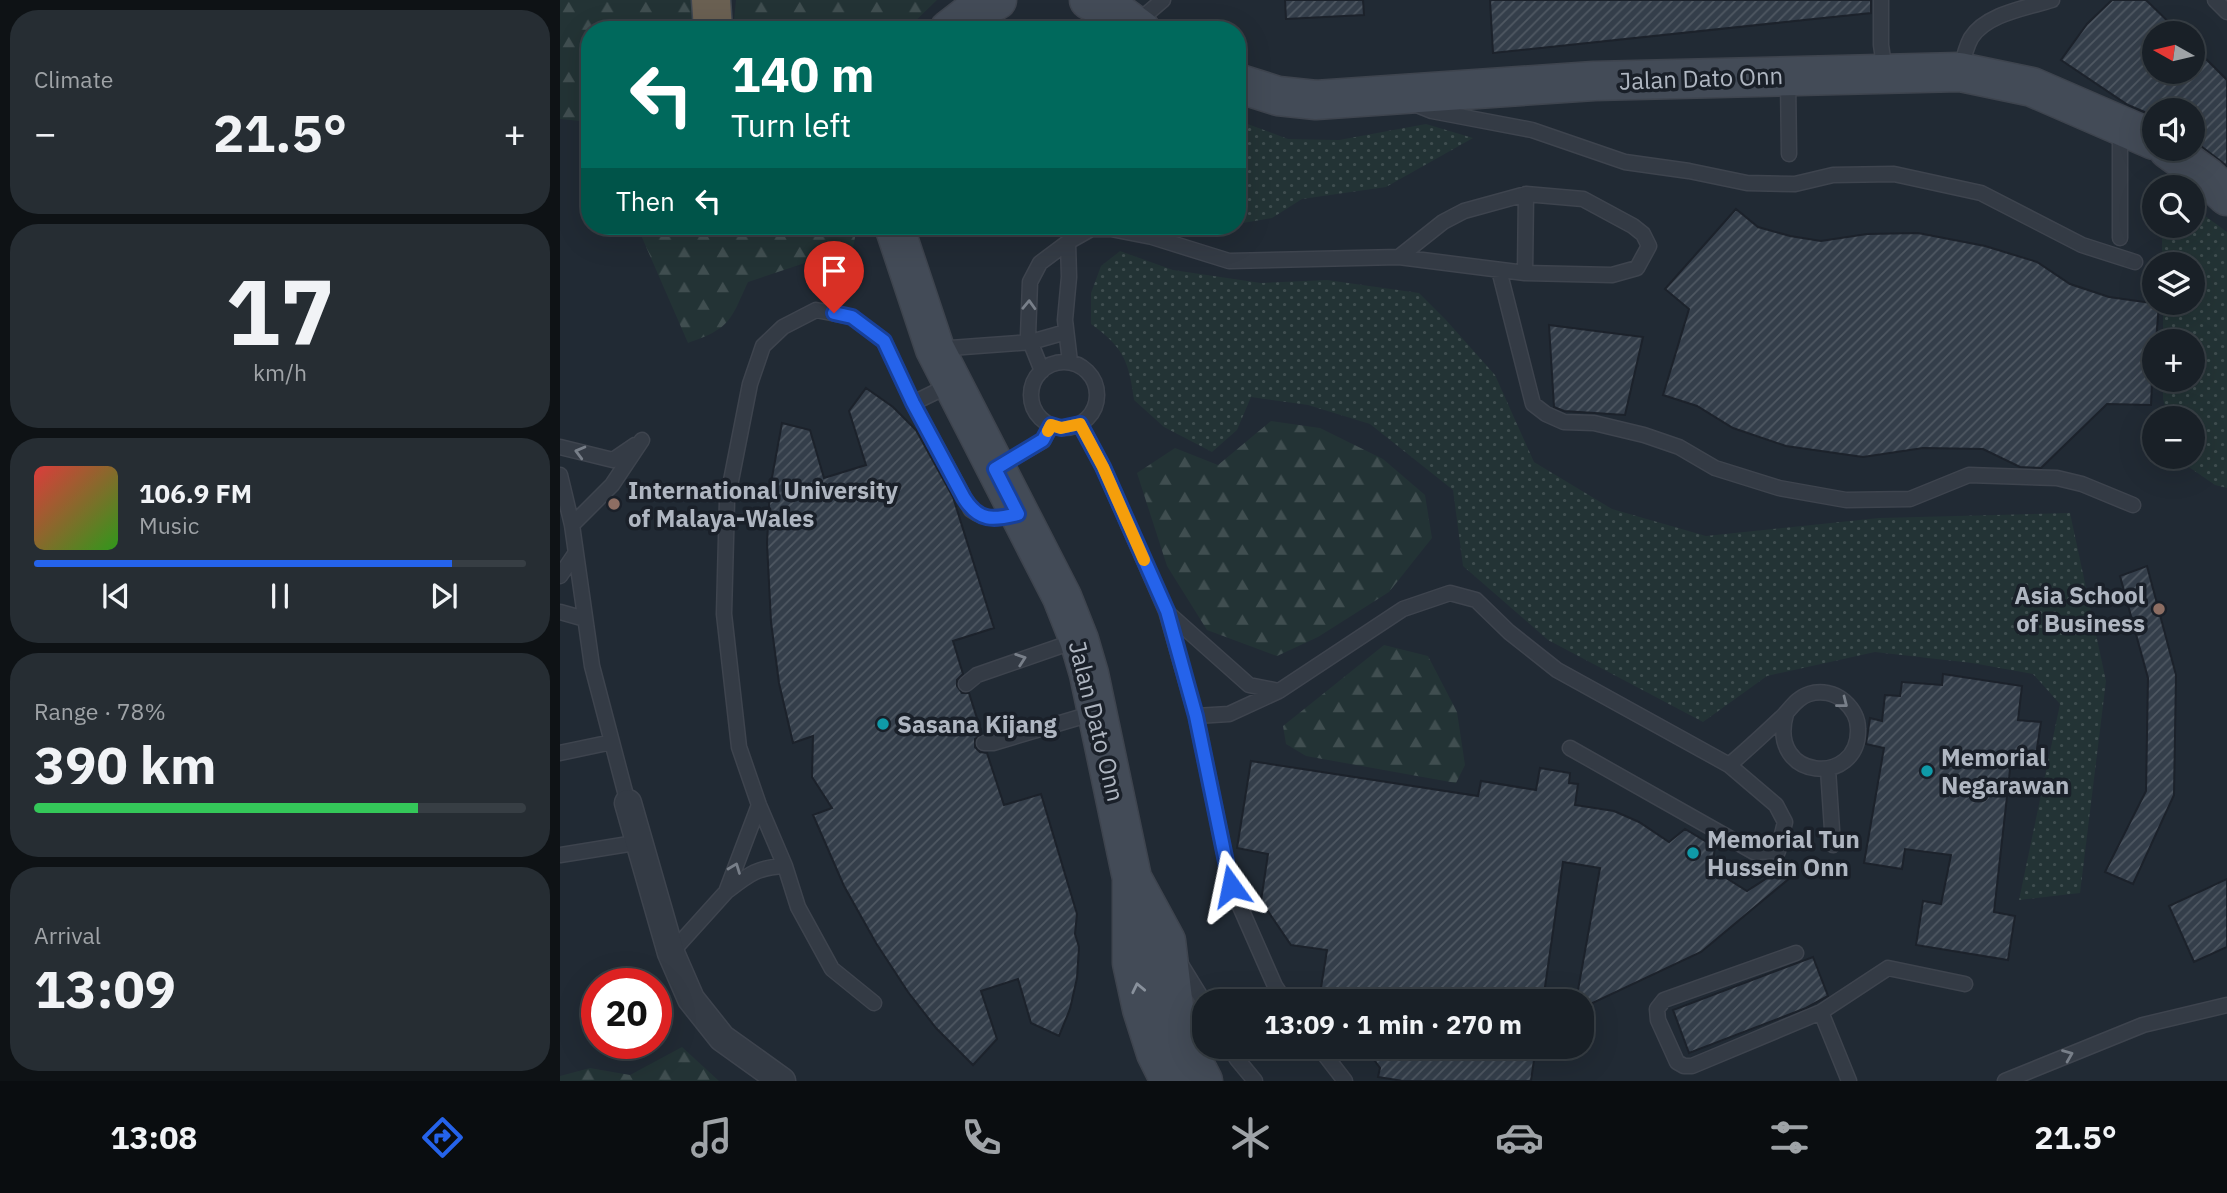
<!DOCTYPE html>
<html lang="en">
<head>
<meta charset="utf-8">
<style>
  :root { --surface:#192027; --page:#262d33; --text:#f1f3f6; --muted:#9fa3a7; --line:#373e44; --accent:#2563eb }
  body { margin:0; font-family:"IBM Plex Sans",sans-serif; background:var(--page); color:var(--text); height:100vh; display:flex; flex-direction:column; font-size:26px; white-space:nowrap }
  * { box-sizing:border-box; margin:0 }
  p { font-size:23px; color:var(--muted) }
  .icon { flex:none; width:38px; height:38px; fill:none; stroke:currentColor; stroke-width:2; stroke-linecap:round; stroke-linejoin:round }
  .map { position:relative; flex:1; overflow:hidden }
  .drawer { display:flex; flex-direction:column; gap:10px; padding:10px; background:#0e1215; width:560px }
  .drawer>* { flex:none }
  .guide { position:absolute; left:21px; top:21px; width:665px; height:214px; border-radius:28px; box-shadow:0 7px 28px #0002,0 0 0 2px var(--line); background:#00695c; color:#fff; overflow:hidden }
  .needle { width:46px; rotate:278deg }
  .fabs { position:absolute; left:1582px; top:21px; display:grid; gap:14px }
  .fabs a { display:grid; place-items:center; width:63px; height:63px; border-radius:50%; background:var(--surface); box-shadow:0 7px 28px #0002,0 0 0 2px var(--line); font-size:35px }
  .speed { position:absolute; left:21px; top:968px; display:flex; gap:14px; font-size:35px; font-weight:700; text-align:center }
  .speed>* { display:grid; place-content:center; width:91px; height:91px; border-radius:50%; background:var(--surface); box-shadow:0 7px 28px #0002,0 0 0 2px var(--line); line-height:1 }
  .speed .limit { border:10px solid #d22; background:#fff; color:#111 }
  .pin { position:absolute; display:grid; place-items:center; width:60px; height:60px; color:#fff; margin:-72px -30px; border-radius:50% 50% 50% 0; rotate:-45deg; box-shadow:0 0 7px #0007 }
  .pin .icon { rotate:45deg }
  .me { position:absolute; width:77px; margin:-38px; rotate:348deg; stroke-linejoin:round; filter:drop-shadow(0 0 5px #0008) }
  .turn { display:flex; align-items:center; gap:24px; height:147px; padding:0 35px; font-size:32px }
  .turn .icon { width:91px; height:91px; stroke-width:2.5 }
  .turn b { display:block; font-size:49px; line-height:60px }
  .then { display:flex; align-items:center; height:66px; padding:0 35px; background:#0003; gap:14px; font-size:26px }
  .big { font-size:52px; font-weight:800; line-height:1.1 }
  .drawer .widget { flex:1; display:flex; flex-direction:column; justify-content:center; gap:10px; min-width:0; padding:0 24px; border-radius:28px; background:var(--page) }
  .drawer .dial { align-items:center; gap:0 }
  .dial b { font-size:91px; line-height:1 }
  .song { display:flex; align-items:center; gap:21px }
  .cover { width:84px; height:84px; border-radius:10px; background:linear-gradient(135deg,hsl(0 70% 55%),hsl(110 70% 35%)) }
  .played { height:7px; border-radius:4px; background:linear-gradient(90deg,var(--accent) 85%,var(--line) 85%) }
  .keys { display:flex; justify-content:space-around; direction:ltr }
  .heat { display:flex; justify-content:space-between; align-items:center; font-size:38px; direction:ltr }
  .charge { height:10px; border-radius:5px; background:linear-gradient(90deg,#34c759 78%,var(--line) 0) }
  .trip { position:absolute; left:632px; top:989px; width:402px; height:70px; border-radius:28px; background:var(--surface); box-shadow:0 7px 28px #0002,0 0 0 2px var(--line); font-weight:800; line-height:70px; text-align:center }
  .dock { display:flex; height:112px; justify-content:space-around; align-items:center; background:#0a0d10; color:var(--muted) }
  .dock .icon { width:49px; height:49px }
  .dock .selected { color:var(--accent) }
  .dock b { font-size:32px; color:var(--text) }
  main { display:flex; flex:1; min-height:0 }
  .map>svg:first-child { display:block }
  .grass { fill:url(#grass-dots) }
  .forest { fill:url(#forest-firs) }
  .building { fill:url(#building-hatch); stroke:#1c222b; stroke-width:2 }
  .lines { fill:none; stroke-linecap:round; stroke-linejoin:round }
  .lane-casing { stroke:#3e444e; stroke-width:17 }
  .street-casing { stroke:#3e444e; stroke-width:29 }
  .secondary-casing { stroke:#3e444e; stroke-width:41 }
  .highway-casing { stroke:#3f464f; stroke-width:41 }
  .lane { stroke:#343b45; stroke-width:14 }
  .street { stroke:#343b45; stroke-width:26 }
  .secondary { stroke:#434b57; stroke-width:38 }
  .highway { stroke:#6a6052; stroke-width:38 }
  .oneway { stroke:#787f89 }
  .oneway2 { stroke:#89919c }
  .route-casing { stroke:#184099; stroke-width:18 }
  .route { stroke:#2563eb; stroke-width:12 }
  .slow { stroke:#f59e0b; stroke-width:12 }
  .education-dot { fill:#8d6e63; stroke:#1a2029; stroke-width:2.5 }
  .culture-dot { fill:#0f9aa8; stroke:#1a2029; stroke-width:2.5 }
  .labels { text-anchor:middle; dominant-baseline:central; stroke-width:7; stroke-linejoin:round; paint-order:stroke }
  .street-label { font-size:24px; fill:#afb6c1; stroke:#1a2029 }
  .poi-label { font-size:24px; font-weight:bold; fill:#afb6c1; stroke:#1a2029; text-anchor:start }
</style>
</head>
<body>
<main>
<section class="drawer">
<div class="widget"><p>Climate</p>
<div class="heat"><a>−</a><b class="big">21.5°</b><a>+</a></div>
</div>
<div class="widget dial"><b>17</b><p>km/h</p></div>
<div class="widget">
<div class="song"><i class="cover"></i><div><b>106.9 FM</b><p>Music</p></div></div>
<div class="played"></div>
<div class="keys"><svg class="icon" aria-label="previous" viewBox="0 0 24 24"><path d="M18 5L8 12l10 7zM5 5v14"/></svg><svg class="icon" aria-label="pause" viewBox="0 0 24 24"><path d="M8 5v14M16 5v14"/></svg><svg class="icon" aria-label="next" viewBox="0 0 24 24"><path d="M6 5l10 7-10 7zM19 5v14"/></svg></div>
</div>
<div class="widget"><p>Range · 78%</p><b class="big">390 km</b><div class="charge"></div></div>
<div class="widget"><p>Arrival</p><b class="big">13:09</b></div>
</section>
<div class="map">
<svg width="1667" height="1081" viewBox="0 0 1667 1081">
  <defs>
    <pattern id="grass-dots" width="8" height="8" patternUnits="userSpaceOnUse" patternTransform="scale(1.75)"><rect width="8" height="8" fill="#233335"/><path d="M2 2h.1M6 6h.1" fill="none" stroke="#404e50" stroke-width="1.8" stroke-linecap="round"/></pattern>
    <pattern id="forest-firs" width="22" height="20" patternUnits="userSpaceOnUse" patternTransform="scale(1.75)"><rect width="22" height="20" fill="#233335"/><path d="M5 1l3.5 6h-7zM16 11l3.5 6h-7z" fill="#404e50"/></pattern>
    <pattern id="building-hatch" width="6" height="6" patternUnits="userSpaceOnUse" patternTransform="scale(1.75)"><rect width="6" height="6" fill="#343e4a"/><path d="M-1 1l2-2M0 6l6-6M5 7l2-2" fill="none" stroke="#4f5862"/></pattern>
  </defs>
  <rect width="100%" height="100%" fill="#212a34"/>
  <path class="grass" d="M677,120l51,19 51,1 87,-16 47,14 -87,49 -84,12 -30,19 -35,6z
    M1633,207l34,25v256l-12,-3 -35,-24 -1,-4h14v-39h-25l-5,-19v-19h30v-39h-30v-38h30v-39h-31v-38h31z
    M560,251l53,19 88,13 66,-3 92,13 27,27 49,55 39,87 78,47 94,27 173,-18 191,-5 36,168 -26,212 -61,7 41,-196 -27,-30 -61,-11 -97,-11 -108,24 -64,46 -155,-82 -85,-74 -10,-76 -83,-66 -62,-19 -57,-8 -14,33 -25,22 -48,-25 -30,-27c-5,-39 -11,-53 -43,-76v-31l10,-27z"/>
  <path class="forest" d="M0,0h136v30h-106v92l-30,-3z
    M176,0h201l-31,30h-173z
    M77,226h217l2,6 -5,27 -43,3 -60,20c-18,39 -17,46 -60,61z
    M711,421l49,7 63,31 42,36 7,43 -43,54 -71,45 -41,19 -70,-26 -40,-64 -30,-93 38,-25 43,17z
    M824,645l44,11 29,56 8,53 -9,18 -150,-27 -20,-12 -3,-18z
    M122,1047l37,34h-159v-5l30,-8 40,7z"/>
  <path class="building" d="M725,0h78l1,15 -78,4z
    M930,0h381v13l-378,40z
    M1552,0h34l34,33h-26v39h39v-26l34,34v86l-34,-26v-30h-39v6l-26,-11 -67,-45 26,-36z
    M1176,209l22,18 32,9 31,5 46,-7 51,-1 67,13 52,16 33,22 39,13 50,7 -3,37h-2l-3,64 -44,-1 -66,64 -21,-1 -37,-18 -60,-1 -60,9 -77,-11 -53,-18 -36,-22 -34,-11 26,-86 -24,-20z
    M989,325l94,12 -18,78 -61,-4 -10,-4z
    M306,388l27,19 23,23 37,67 41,131 -41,13 10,33 -6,6v6l5,7h7l13,41 -7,5v8l5,5 7,1 17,52 37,-11 36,120 -2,20 4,13 -2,31 -7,31 -11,27 -28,-13 -13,-44 -37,12 16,48 -24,26 -37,-37 -28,-36 -32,-49 -32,-57 -31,-71 19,-7 -20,-31 1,-41 -20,7 -14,-60 -8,-61 -4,-79 3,-55 12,-65 28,7 14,48 42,-13 -17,-54z
    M1587,566l29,109 -2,120 -41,89 -28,-12 41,-81 2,-113 -28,-102z
    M1383,674l79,12 -4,34 23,2 -5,33 -24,-3 -18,160 21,4 -7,44 -92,-15 7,-44 18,3 10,-49 -46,-6 -3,20 -38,-6 20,-115 -18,-4 4,-26 12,3 3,-26 15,1 2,-14 40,3z
    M691,761l227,35 3,-15 55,9 4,-22 30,5 -1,10 9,1 -3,21 39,6 25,11 30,20 16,-13 30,18 -3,22 35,22 43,-28 7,9 -96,80 -119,56v-7h-6l24,-133 -37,-6 -20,139h-179l-44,-7 7,-44 -36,-5 -30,-44 7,-47 -31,-6z
    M1667,879v68l-33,15 -25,-56z
    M1253,957l15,39 -22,12 -117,45 -16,-43z
    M804,1046h172l-5,35h-128l-25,-4 2,-9z"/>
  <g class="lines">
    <g class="lane-casing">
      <path id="lane" d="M1321,0v45l4,27
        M1655,0l12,12
        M575,24l28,-24
        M1401,70c2,-10 5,-23 10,-32 15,-24 55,-30 81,-38
        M1228,78l1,76
        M857,105l15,6 100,19 93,32 64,9 58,12 48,1 38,-9 61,-1 87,19 101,52 53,17
        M1560,127v111
        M508,242l23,-13h20l41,8 77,24 170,-4 126,16 87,2 25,-7 12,-22 -6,-12 -10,-8 -50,-27 -57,-5 -62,17 -21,11 -44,35
        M939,270l34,134 13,10 18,8 30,1 50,12 35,12 36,21 64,20 67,12 64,-1 59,-24 88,3 25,6 51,21
        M965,273l1,-79
        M377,349l94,-7 35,-10
        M471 395a33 33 0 1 1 66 0a33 33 0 1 1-66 0Z
        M482,371l-14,-35 2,-54 10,-19 28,-21 1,35 -4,43 5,42
        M353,403l39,-19
        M520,424l23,43 63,144 30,105 35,170 44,100 10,15
        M0,447l53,13 22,-15
        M436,468l47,-27 8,-16
        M0,475l12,50 20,141 36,137
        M12,525l40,-40 30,-45
        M0,576l15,-22
        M0,612l25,7
        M608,613l81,72 30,6
        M406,684l11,-9 101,-35
        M636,716l33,-2 50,-23 124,-82 47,-16 26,7 33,32 48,38 172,95 47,40 9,17 -7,29 -24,1 -184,-104
        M424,743h9l101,-30
        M0,753l52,-11
        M1169,765c18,-15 35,-31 52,-47 9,-8 15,-20 28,-24 12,-4 26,-1 35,7 9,8 14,17 14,28 2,58 -91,52 -72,-15
        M1268,769l5,76
        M199,805l-33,87c22,-17 31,-25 59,-26
        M0,855l81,-13
        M111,953l55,-61
        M1236,953l-132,47 -7,9 1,11 19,42 7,4h8l129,-54 28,69
        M620,963l24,39
        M314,1003l-42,-34 -34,-62 -13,-41 -26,-61 -20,-58 -15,-133 3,-113 23,-117 13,-38 20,-19 33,-17 36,7 32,24 29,62 58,107c15,11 29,8 47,4
        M1261,1012l67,-44 77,16
        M669,1046l8,13 18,22
        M758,1046l27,35
        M1445,1081l138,-56 84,-20"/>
    </g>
    <g class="street-casing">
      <path id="street" d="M68,803l43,150 20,46 31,39 60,43"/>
    </g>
    <g class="secondary-casing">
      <path id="secondary" d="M529,0l29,13 23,17
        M389,30l23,-18 25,-12
        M677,83l41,13 38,4 278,-19 366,-9 72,15 122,53
        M1608,149l39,28 20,19
        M334,226l41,123 127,248 17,43 10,34 43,204v85l10,46 14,44 14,28
        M574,882l32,59 9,75 14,38 14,27"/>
    </g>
    <g class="highway-casing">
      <path id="highway" d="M151,0l2,30"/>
    </g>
    <use href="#lane" class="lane"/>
    <use href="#street" class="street"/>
    <use href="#secondary" class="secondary"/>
    <use href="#highway" class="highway"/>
  </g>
  <defs><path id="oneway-chevron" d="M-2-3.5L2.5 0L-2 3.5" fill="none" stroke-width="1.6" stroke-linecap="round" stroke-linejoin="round" transform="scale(1.75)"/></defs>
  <g class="oneway">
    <use href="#oneway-chevron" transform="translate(469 305) rotate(-88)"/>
    <use href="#oneway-chevron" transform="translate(20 452) rotate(-165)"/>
    <use href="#oneway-chevron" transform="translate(461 659) rotate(-19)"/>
    <use href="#oneway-chevron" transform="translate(1283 703) rotate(38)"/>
    <use href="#oneway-chevron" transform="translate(175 868) rotate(-69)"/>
    <use href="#oneway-chevron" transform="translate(1508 1055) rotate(-22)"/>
  </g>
  <use class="oneway2" href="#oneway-chevron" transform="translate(578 988) rotate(-102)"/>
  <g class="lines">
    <g class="route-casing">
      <path id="route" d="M274,313l18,4 32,24 29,62 51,95c15,24 29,22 54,16l-23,-45 48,-29 8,-15 10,3 19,-4 23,43 64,144 29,105 35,170"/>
    </g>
    <use href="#route" class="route"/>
    <path class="slow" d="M488,431l3,-6 10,3 19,-4 23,43 41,93"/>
  </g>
  <g class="education-dot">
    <circle cx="54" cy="504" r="7"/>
    <circle cx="1599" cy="609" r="7"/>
  </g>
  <g class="culture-dot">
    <circle cx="323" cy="724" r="7"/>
    <circle cx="1367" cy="771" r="7"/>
    <circle cx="1133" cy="853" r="7"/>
  </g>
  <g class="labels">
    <g class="street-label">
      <text transform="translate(1141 78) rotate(-2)">Jalan Dato Onn</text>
      <text transform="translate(537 721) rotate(76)">Jalan Dato Onn</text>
    </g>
    <g class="poi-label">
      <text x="68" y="490">International University<tspan x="68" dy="28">of Malaya-Wales</tspan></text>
      <text x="1585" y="595" text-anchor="end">Asia School<tspan x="1585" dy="28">of Business</tspan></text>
      <text x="337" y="724">Sasana Kijang</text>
      <text x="1381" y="757">Memorial<tspan x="1381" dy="28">Negarawan</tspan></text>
      <text x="1147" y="839">Memorial Tun<tspan x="1147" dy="28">Hussein Onn</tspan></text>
    </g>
  </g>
</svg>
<div class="fabs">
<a><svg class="needle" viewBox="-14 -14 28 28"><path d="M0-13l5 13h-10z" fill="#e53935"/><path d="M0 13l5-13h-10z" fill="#9fa3a7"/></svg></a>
<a><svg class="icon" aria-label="sound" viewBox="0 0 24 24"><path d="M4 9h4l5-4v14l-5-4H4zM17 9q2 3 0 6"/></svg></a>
<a><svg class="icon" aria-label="search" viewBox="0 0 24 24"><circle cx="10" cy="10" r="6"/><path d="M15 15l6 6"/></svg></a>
<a><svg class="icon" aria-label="layers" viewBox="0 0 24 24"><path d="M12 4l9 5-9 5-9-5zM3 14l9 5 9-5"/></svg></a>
<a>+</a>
<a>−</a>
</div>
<div class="speed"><div class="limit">20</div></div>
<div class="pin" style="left:274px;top:313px;background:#d93025"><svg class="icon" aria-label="arrive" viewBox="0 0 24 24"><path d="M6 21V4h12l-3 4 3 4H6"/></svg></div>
<svg class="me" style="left:671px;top:886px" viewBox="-20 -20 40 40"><path d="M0-17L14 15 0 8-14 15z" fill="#2563eb" stroke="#fff" stroke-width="4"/></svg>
<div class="trip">13:09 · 1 min · 270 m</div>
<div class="guide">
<div class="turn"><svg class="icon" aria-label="left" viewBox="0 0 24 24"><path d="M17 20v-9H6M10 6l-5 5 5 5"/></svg><div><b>140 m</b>Turn left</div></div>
<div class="then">Then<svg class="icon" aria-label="left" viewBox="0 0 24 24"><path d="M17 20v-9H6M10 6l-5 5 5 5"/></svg></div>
</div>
</div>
</main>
<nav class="dock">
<b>13:08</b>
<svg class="icon selected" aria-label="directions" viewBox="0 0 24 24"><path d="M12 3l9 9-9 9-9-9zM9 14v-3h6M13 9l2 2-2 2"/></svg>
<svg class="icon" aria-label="music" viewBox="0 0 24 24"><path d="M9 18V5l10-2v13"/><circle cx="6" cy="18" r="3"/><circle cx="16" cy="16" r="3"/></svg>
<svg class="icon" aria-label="phone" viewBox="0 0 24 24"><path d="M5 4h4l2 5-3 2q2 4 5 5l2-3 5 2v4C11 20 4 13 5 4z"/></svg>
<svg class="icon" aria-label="climate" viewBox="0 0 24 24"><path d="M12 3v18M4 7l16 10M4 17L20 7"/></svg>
<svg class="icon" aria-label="car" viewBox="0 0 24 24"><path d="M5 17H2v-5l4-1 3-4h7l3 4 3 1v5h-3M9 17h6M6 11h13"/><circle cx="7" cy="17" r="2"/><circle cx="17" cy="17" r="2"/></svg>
<svg class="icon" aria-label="filters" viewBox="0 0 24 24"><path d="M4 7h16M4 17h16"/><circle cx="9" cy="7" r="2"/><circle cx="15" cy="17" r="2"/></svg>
<b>21.5°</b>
</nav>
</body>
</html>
